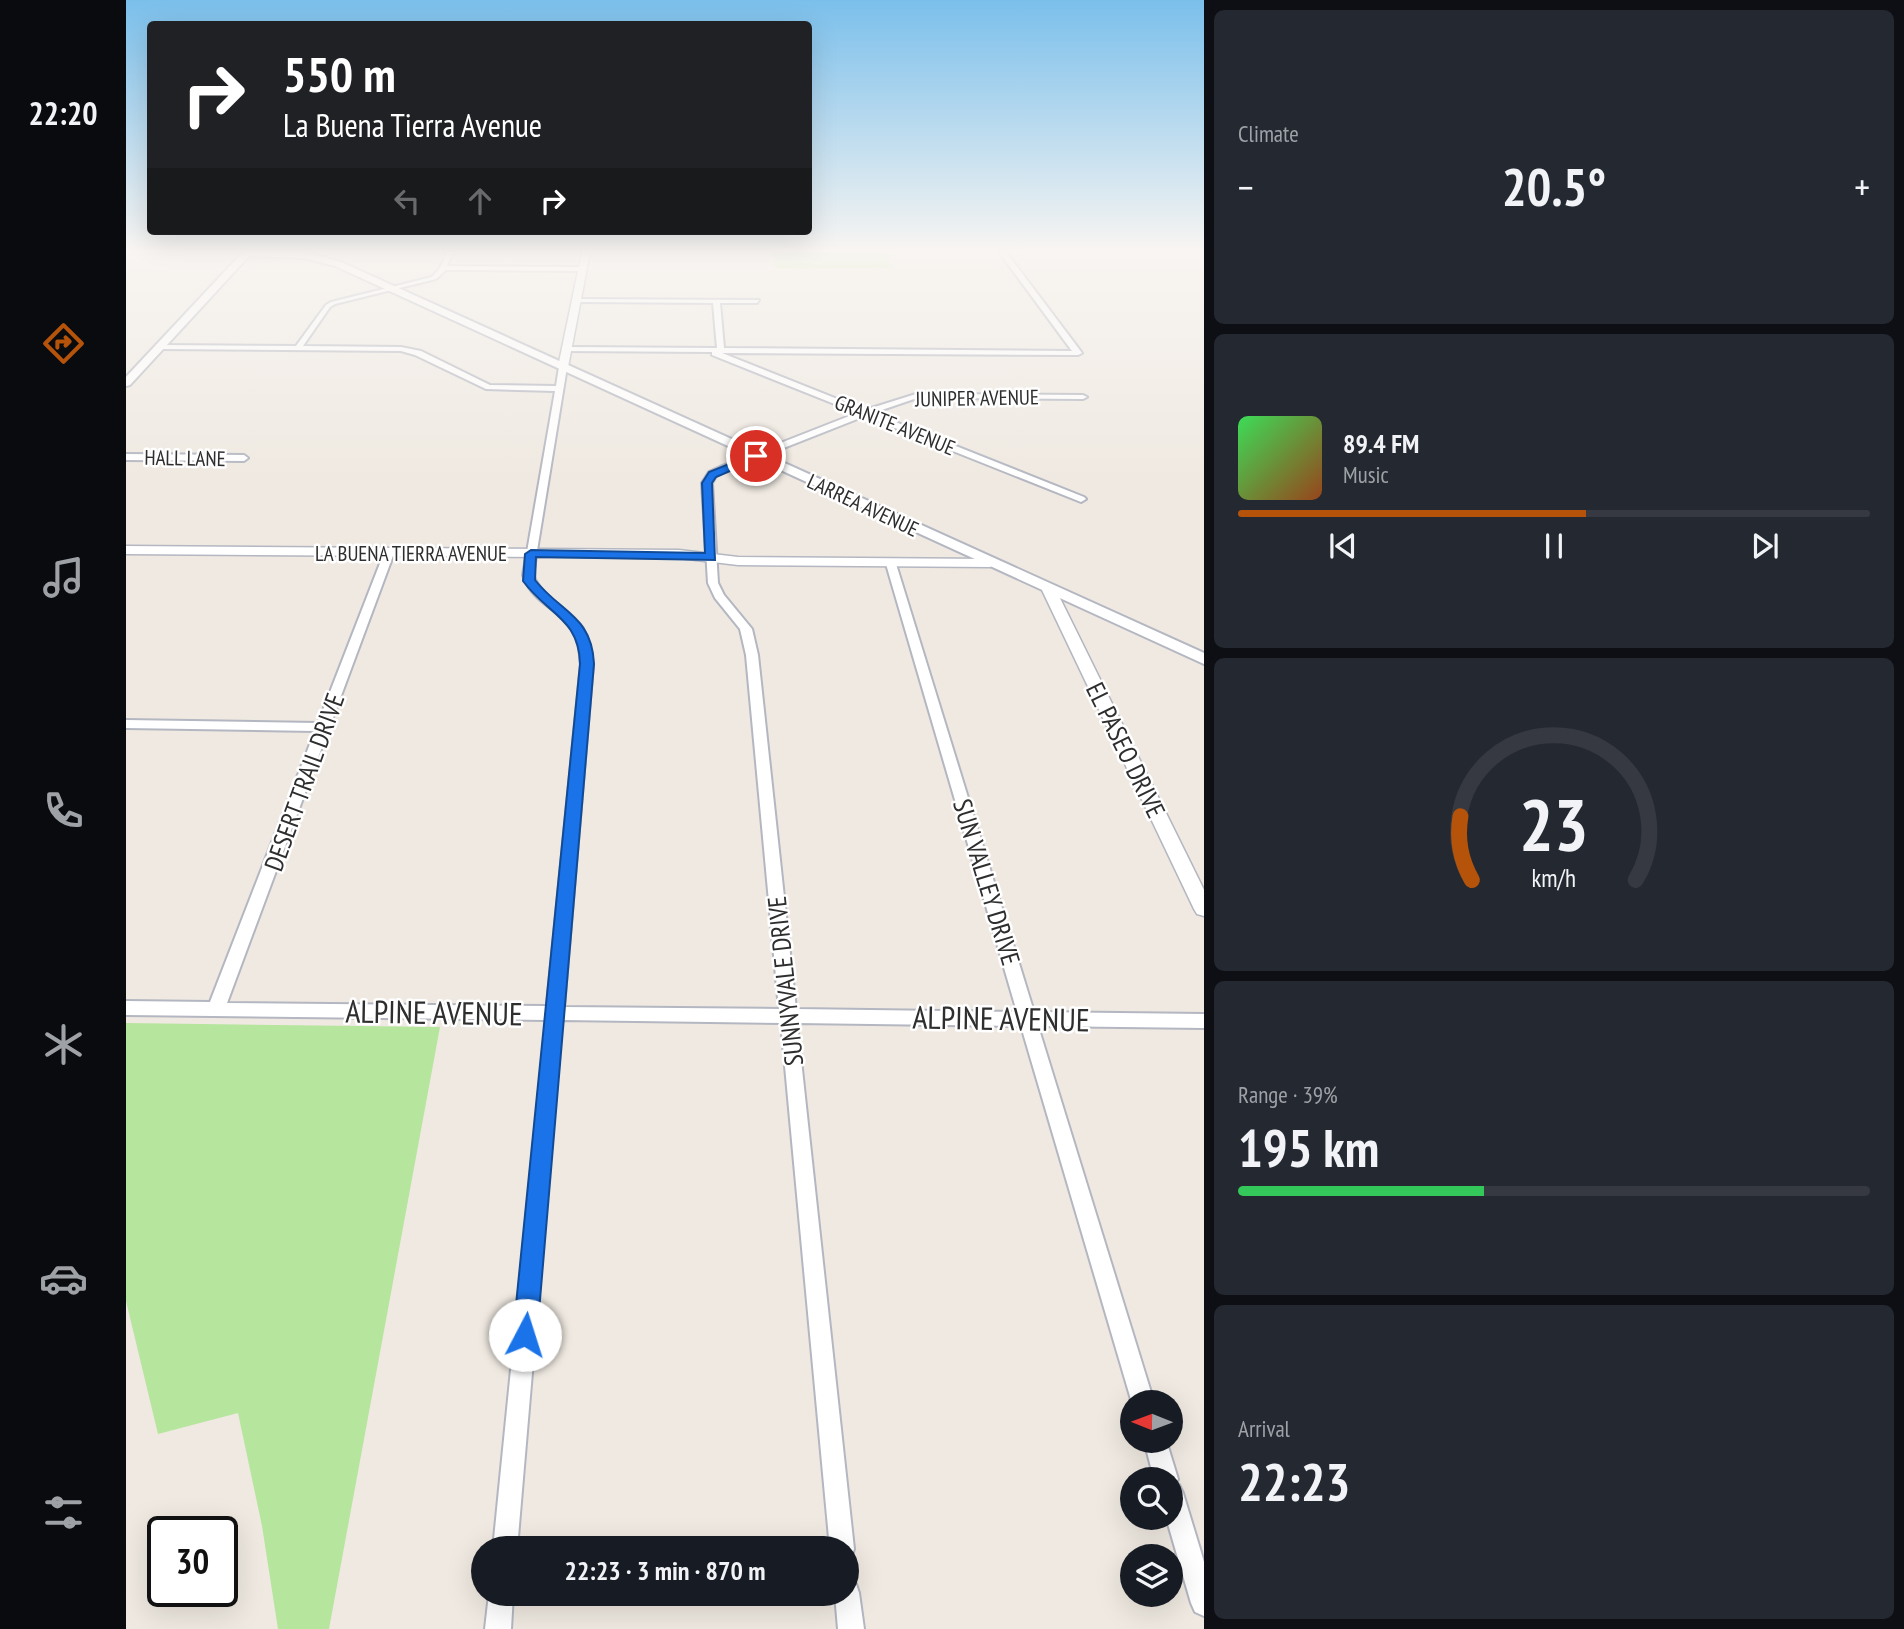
<!DOCTYPE html>
<html lang="en">
<head>
<meta charset="utf-8">
<style>
  :root { --surface:#171b24; --page:#242831; --text:#f1f3f6; --muted:#9ea1a6; --line:#363941; --accent:#b45309 }
  body { margin:0; font-family:"PT Sans Narrow",sans-serif; background:var(--page); color:var(--text); height:100vh; display:flex; flex-direction:column; font-size:26px; white-space:nowrap }
  * { box-sizing:border-box; margin:0 }
  p { font-size:23px; color:var(--muted) }
  .icon { flex:none; width:38px; height:38px; fill:none; stroke:currentColor; stroke-width:2; stroke-linecap:round; stroke-linejoin:round }
  .map { position:relative; flex:1; overflow:hidden }
  .drawer { display:flex; flex-direction:column; gap:10px; padding:10px; background:#0d0f14; width:700px }
  .drawer>* { flex:none }
  .banner { position:absolute; left:21px; top:21px; width:665px; height:214px; border-radius:7px; box-shadow:0 7px 28px #0002; background:#202124; color:#fff; overflow:hidden }
  .needle { width:46px; rotate:271deg }
  .fabs { position:absolute; left:994px; top:1390px; display:grid; gap:14px }
  .fabs a { display:grid; place-items:center; width:63px; height:63px; border-radius:50%; background:var(--surface); box-shadow:0 7px 28px #0002; font-size:35px }
  .speed { position:absolute; left:21px; top:1516px; display:flex; gap:14px; font-size:35px; font-weight:700; text-align:center }
  .speed>* { display:grid; place-content:center; width:91px; height:91px; border-radius:50%; background:var(--surface); box-shadow:0 7px 28px #0002; line-height:1 }
  .speed .limit { border:4px solid #111; border-radius:10px; background:#fff; color:#111 }
  .pin { position:absolute; display:grid; place-items:center; width:60px; height:60px; color:#fff; margin:-30px; border:4px solid #fff; border-radius:50%; box-shadow:0 2px 7px #0007 }
  .me { position:absolute; width:77px; margin:-38px; rotate:5deg; stroke-linejoin:round; filter:drop-shadow(0 0 5px #0008) }
  .turn { display:flex; align-items:center; gap:24px; height:147px; padding:0 21px; font-size:32px }
  .turn .icon { width:91px; height:91px; stroke-width:2.5 }
  .turn b { display:block; font-size:49px; line-height:60px }
  .lanes { display:flex; align-items:center; height:66px; padding:0 21px; background:#0003; justify-content:center; gap:35px; direction:ltr }
  .lanes .off { opacity:.35 }
  .big { font-size:52px; font-weight:600; line-height:1.1 }
  .drawer .tile { flex:1; display:flex; flex-direction:column; justify-content:center; gap:10px; min-width:0; padding:0 24px; border-radius:10px; background:var(--page) }
  .drawer .dial { align-items:center; gap:0 }
  .dial svg { height:182px; overflow:visible; fill:none; stroke:var(--line); stroke-width:7; stroke-linecap:round; text-anchor:middle }
  .dial text { fill:var(--text); stroke:none }
  .song { display:flex; align-items:center; gap:21px }
  .cover { width:84px; height:84px; border-radius:10px; background:linear-gradient(135deg,hsl(130 70% 55%),hsl(20 70% 35%)) }
  .played { height:7px; border-radius:4px; background:linear-gradient(90deg,var(--accent) 55%,var(--line) 55%) }
  .keys { display:flex; justify-content:space-around; direction:ltr }
  .heat { display:flex; justify-content:space-between; align-items:center; font-size:38px; direction:ltr }
  .charge { height:10px; border-radius:5px; background:linear-gradient(90deg,#34c759 39%,var(--line) 0) }
  .trip { position:absolute; left:345px; top:1536px; width:388px; height:70px; border-radius:35px; background:var(--surface); box-shadow:0 7px 28px #0002; font-weight:600; line-height:70px; text-align:center }
  main { display:flex; flex:1; min-height:0 }
  .dock { display:flex; flex-direction:column; width:126px; justify-content:space-around; align-items:center; background:#090b0e; color:var(--muted) }
  .dock .icon { width:49px; height:49px }
  .dock .selected { color:var(--accent) }
  .dock b { font-size:32px; color:var(--text) }
  .map>svg:first-child { display:block }
  .green { fill:#b6e59e }
  .pitch { fill:#c9ec9a }
  .lines { fill:none; stroke-linecap:round; stroke-linejoin:round }
  .minor-casing { stroke:#b4b7c1; stroke-width:4 }
  .tertiary-casing { stroke:#b4b7c1; stroke-width:3 }
  .secondary-casing { stroke:#b4b7c1; stroke-width:4 }
  .minor { fill:#fff; fill-rule:evenodd }
  .tertiary { fill:#fff; fill-rule:evenodd }
  .secondary { fill:#fff; fill-rule:evenodd }
  .route { fill:#1a73e8; stroke:#114b97; stroke-width:2 }
  .labels { text-anchor:middle; dominant-baseline:central; stroke-width:5; stroke-linejoin:round; paint-order:stroke }
  .far-street-label { font-size:21px; fill:#2e2e2e; stroke:#fff }
  .street-label { font-size:26px; fill:#2e2e2e; stroke:#fff }
  .near-street-label { font-size:32px; fill:#2e2e2e; stroke:#fff }
</style>
</head>
<body>
<main>
<nav class="dock">
<b>22:20</b>
<svg class="icon selected" aria-label="directions" viewBox="0 0 24 24"><path d="M12 3l9 9-9 9-9-9zM9 14v-3h6M13 9l2 2-2 2"/></svg>
<svg class="icon" aria-label="music" viewBox="0 0 24 24"><path d="M9 18V5l10-2v13"/><circle cx="6" cy="18" r="3"/><circle cx="16" cy="16" r="3"/></svg>
<svg class="icon" aria-label="phone" viewBox="0 0 24 24"><path d="M5 4h4l2 5-3 2q2 4 5 5l2-3 5 2v4C11 20 4 13 5 4z"/></svg>
<svg class="icon" aria-label="climate" viewBox="0 0 24 24"><path d="M12 3v18M4 7l16 10M4 17L20 7"/></svg>
<svg class="icon" aria-label="car" viewBox="0 0 24 24"><path d="M5 17H2v-5l4-1 3-4h7l3 4 3 1v5h-3M9 17h6M6 11h13"/><circle cx="7" cy="17" r="2"/><circle cx="17" cy="17" r="2"/></svg>
<svg class="icon" aria-label="filters" viewBox="0 0 24 24"><path d="M4 7h16M4 17h16"/><circle cx="9" cy="7" r="2"/><circle cx="15" cy="17" r="2"/></svg>
</nav>
<div class="map">
<svg width="1078" height="1629" viewBox="0 0 1078 1629">
  <rect width="100%" height="100%" fill="#efe9e1"/>
  <path class="green" d="M0,1023l314,4 -111,602h-51l-16,-103 -24,-113 -80,21 -32,-133z"/>
  <path class="pitch" d="M761,252l6,16 -117,1 -4,-17z"/>
  <g class="lines">
    <g class="minor-casing">
      <path id="minor" d="M321,252h6l-6,14 136,1 3,2 -3,2 -137,-1 -10,9 -101,25 -5,3 -27,39 98,1 20,4 69,34 66,1 3,-19 4,-2 4,2 -34,208c10,24 34,32 49,52 7,11 9,24 11,37l-29,343 215,2 -33,-354 -6,-26 -25,-31 -7,-15 -6,-100 7,-11 13,-6 135,-53 -145,-58v-3l-147,-1v-4h3l149,1 -4,-45 -136,-1 -2,-3 184,1 -2,3h-37l4,45 348,3 -73,-99h7l76,101 -4,2 -356,-2 143,57 51,-16 167,1 4,2 -4,2 -166,-1 -44,15 211,84 2,2 -5,3 -216,-86 -137,54 -12,6 -4,7 6,100 6,12 28,34 6,26 38,354 221,3 -131,-448 5,-3 5,3 138,448 170,2v14l-166,-2 116,376 -22,1 -111,-377 -224,-3 57,526 -3,9 -4,1v-10h-17l-49,-526 -219,-3 -45,529h-24l53,-529 -420,-5v-14l84,1 105,-271 -189,-3v-8l192,3 66,-170 5,-3 5,3 -167,450 320,3 34,-342c-1,-11 -2,-22 -8,-32 -13,-25 -39,-26 -50,-57l32,-184 -69,-2 -71,-34 -14,-4 -241,-2 -4,-2 4,-2 136,1 30,-41 5,-3 101,-25 8,-9z
        M0,454l118,1 4,3 -4,3 -118,-1z
        M1018,1440h22l12,39 -2,4 3,2 4,8 21,69v54l-9,-4 -4,-9 -25,-86h5v-38h-17z
        M721,1581l9,3 3,9 5,36h-26l-3,-35h12z
        M363,1594h24l-2,35h-26z"/>
    </g>
    <g class="tertiary-casing">
      <path id="tertiary" d="M456,252h8l-22,115 -5,3 -5,-3z
        M0,546l553,4 59,7 252,2 7,4 -7,4 -252,-2 -59,-7 -553,-4z
        M923,586l7,4 148,300v26l-7,-2 -3,-5 -152,-319z"/>
    </g>
    <g class="secondary-casing">
      <path id="secondary" d="M117,252h61l37,10 863,391v11l-869,-398 -31,-8 -55,-2 -119,129 -4,1v-9z"/>
    </g>
    <use href="#minor" class="minor"/>
    <use href="#tertiary" class="tertiary"/>
    <use href="#secondary" class="secondary"/>
  </g>
  <linearGradient id="sky" x2="0" y2="1"><stop stop-color="#7abfeb"/><stop offset="0.52" stop-color="#f8f5f2"/><stop offset="1" stop-color="#f8f5f2" stop-opacity="0"/></linearGradient>
  <rect width="1078" height="481" fill="url(#sky)"/>
  <path class="route" d="M630,453l4,1v4l-44,19 -4,6 3,77 -179,-3 -1,23c26,33 57,36 59,84l-57,671 -4,9 -8,3 -9,-3 -3,-9 67,-671c-1,-46 -32,-49 -57,-83l2,-27 6,-4 174,3 -3,-70 7,-11z"/>
  <g class="labels">
    <g class="far-street-label">
      <text transform="translate(851 398) rotate(-1)">JUNIPER AVENUE</text>
      <text transform="translate(769 425) rotate(22)">GRANITE AVENUE</text>
      <text transform="translate(59 458) rotate(1)">HALL LANE</text>
      <text transform="translate(737 505) rotate(25)">LARREA AVENUE</text>
      <text x="285" y="553">LA BUENA TIERRA AVENUE</text>
    </g>
    <g class="street-label">
      <text transform="translate(1000 750) rotate(64)">EL PASEO DRIVE</text>
      <text transform="translate(178 782) rotate(-70)">DESERT TRAIL DRIVE</text>
      <text transform="translate(861 882) rotate(73)">SUN VALLEY DRIVE</text>
      <text transform="translate(659 981) rotate(-96)">SUNNYVALE DRIVE</text>
    </g>
    <g class="near-street-label">
      <text transform="translate(308 1012) rotate(1)">ALPINE AVENUE</text>
      <text transform="translate(875 1018) rotate(1)">ALPINE AVENUE</text>
    </g>
  </g>
</svg>
<div class="fabs">
<a><svg class="needle" viewBox="-14 -14 28 28"><path d="M0-13l5 13h-10z" fill="#e53935"/><path d="M0 13l5-13h-10z" fill="#9ea1a6"/></svg></a>
<a><svg class="icon" aria-label="search" viewBox="0 0 24 24"><circle cx="10" cy="10" r="6"/><path d="M15 15l6 6"/></svg></a>
<a><svg class="icon" aria-label="layers" viewBox="0 0 24 24"><path d="M12 4l9 5-9 5-9-5zM3 14l9 5 9-5"/></svg></a>
</div>
<div class="speed"><div class="limit">30</div></div>
<div class="pin" style="left:630px;top:456px;background:#d93025"><svg class="icon" aria-label="arrive" viewBox="0 0 24 24"><path d="M6 21V4h12l-3 4 3 4H6"/></svg></div>
<svg class="me" style="left:399px;top:1335px" viewBox="-20 -20 40 40"><circle r="19" fill="#fff"/><path d="M0-13L10 11 0 6-10 11z" fill="#1a73e8"/></svg>
<div class="trip">22:23 · 3 min · 870 m</div>
<div class="banner">
<div class="turn"><svg class="icon" aria-label="right" viewBox="0 0 24 24"><path d="M7 20v-9h11M14 6l5 5-5 5"/></svg><div><b>550 m</b>La Buena Tierra Avenue</div></div>
<div class="lanes"><svg class="icon off" aria-label="left" viewBox="0 0 24 24"><path d="M17 20v-9H6M10 6l-5 5 5 5"/></svg><svg class="icon off" aria-label="ahead" viewBox="0 0 24 24"><path d="M12 20V5M6 11l6-6 6 6"/></svg><svg class="icon" aria-label="right" viewBox="0 0 24 24"><path d="M7 20v-9h11M14 6l5 5-5 5"/></svg></div>
</div>
</div>
<section class="drawer">
<div class="tile"><p>Climate</p>
<div class="heat"><a>−</a><b class="big">20.5°</b><a>+</a></div>
</div>
<div class="tile">
<div class="song"><i class="cover"></i><div><b>89.4 FM</b><p>Music</p></div></div>
<div class="played"></div>
<div class="keys"><svg class="icon" aria-label="previous" viewBox="0 0 24 24"><path d="M18 5L8 12l10 7zM5 5v14"/></svg><svg class="icon" aria-label="pause" viewBox="0 0 24 24"><path d="M8 5v14M16 5v14"/></svg><svg class="icon" aria-label="next" viewBox="0 0 24 24"><path d="M6 5l10 7-10 7zM19 5v14"/></svg></div>
</div>
<div class="tile dial"><svg viewBox="0 0 100 80">
<path d="M14 69A42 42 0 1 1 86 69"/>
<path d="M14 69A42 42 0 0 1 9 41" stroke="#b45309"/>
<text x="50" y="56" font-size="32" font-weight="700">23</text>
<text x="50" y="72" font-size="11">km/h</text>
</svg></div>
<div class="tile"><p>Range · 39%</p><b class="big">195 km</b><div class="charge"></div></div>
<div class="tile"><p>Arrival</p><b class="big">22:23</b></div>
</section>
</main>
</body>
</html>
